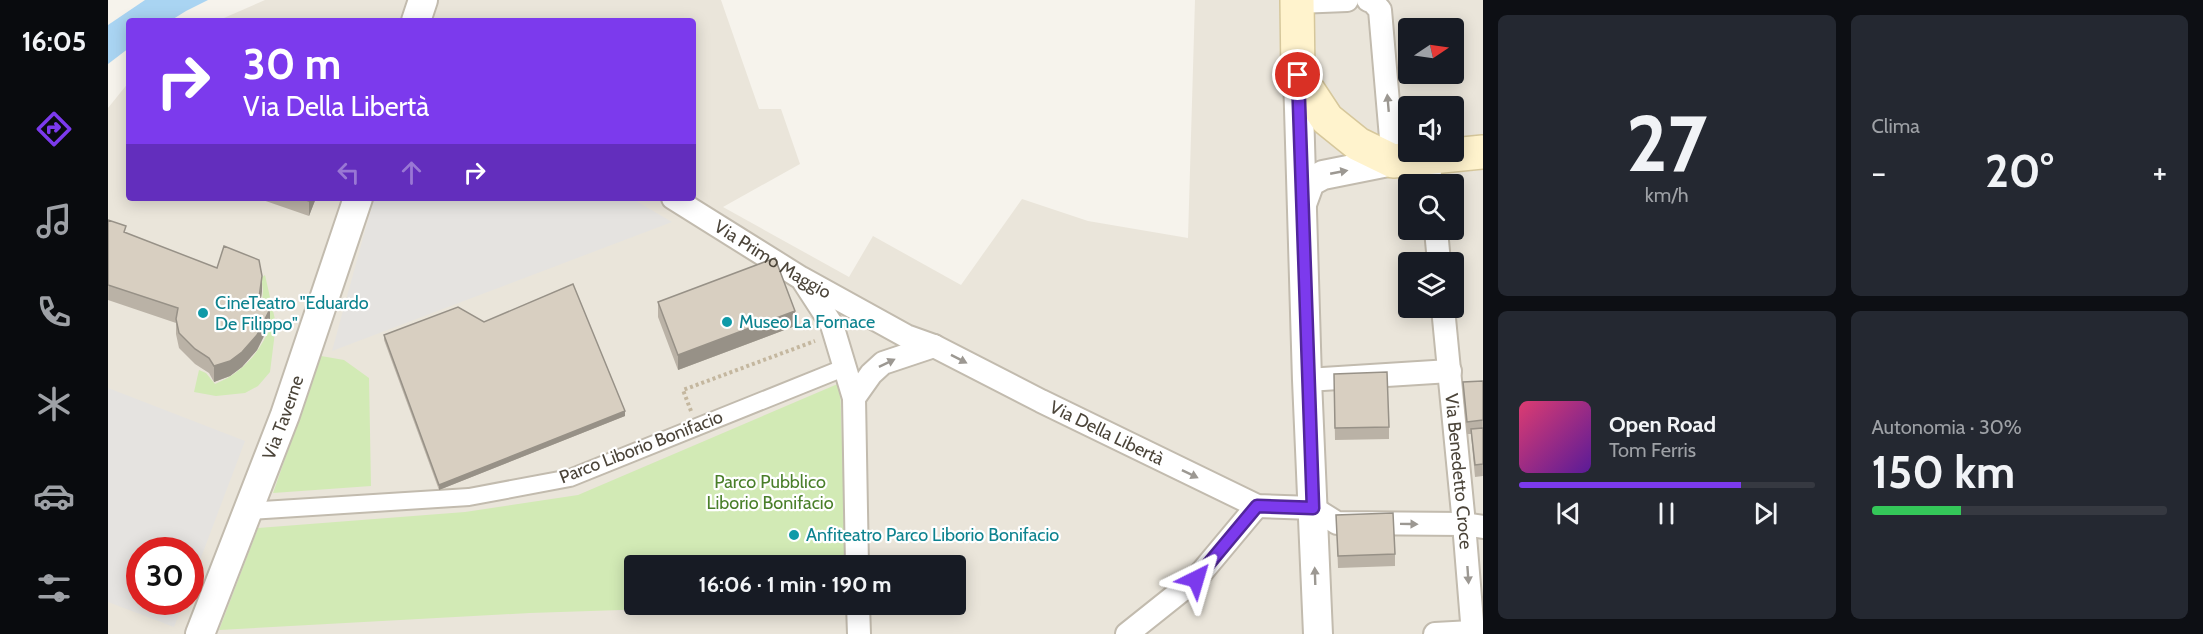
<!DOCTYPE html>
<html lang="it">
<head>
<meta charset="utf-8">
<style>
  :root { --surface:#171b24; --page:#242831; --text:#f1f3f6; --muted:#9ea1a6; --line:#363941; --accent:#7c3aed }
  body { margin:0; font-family:Cabin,sans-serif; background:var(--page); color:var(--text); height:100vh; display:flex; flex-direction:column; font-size:22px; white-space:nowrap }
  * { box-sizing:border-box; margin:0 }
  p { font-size:20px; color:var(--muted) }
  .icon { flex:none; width:33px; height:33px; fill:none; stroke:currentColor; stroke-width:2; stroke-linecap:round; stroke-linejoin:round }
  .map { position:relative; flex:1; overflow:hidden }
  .drawer { display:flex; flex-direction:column; gap:15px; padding:15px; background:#0d0f14; width:720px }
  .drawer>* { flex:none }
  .hud { position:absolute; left:18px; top:18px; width:570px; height:183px; border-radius:6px; box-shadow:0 3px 15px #0003; background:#7c3aed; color:#fff; overflow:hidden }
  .needle { width:39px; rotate:77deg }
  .tools { position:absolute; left:1290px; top:18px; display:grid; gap:12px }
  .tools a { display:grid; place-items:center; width:66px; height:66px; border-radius:6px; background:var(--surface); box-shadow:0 3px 15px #0003; font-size:30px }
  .speed { position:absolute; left:18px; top:537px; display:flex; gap:12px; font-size:30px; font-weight:700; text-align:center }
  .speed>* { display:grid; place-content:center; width:78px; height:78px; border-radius:50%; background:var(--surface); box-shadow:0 3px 15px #0003; line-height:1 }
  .speed .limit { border:9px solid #d22; background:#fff; color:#111 }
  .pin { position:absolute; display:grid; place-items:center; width:51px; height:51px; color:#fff; margin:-26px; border:3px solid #fff; border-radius:50%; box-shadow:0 2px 6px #0007 }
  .me { position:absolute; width:66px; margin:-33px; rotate:40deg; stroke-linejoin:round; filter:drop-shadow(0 0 4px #0008) }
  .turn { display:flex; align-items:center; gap:21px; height:126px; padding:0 18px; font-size:27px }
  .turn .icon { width:78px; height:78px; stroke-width:2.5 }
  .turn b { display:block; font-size:42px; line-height:51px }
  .lanes { display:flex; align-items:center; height:57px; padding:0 18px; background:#0003; justify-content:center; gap:30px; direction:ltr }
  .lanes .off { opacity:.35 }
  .big { font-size:45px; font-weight:700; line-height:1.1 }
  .drawer .tile { flex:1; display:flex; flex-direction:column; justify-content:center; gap:9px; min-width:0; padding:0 21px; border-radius:9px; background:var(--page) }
  .drawer .dial { align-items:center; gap:0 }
  .dial b { font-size:78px; line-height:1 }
  .song { display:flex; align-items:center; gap:18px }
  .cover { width:72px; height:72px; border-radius:9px; background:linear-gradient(135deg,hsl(340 70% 55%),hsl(270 70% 35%)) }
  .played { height:6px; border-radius:3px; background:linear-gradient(90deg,var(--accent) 75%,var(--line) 75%) }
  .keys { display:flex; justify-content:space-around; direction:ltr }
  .heat { display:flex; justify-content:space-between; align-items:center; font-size:33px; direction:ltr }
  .charge { height:9px; border-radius:4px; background:linear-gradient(90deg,#34c759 30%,var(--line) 0) }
  .drawer .tiles { flex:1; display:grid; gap:15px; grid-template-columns:repeat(2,1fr) }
  .trip { position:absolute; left:516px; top:555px; width:342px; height:60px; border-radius:6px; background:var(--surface); box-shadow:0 3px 15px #0003; font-weight:700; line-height:60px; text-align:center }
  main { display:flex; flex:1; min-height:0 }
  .dock { display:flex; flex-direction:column; width:108px; justify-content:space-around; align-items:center; background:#090b0e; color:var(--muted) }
  .dock .icon { width:42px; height:42px }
  .dock .on { color:var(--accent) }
  .dock b { font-size:27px; color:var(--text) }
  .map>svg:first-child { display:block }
  .residential { fill:#eae5da; fill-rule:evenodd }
  .green { fill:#d2eab5 }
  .parking { fill:#e5e3e0 }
  .water { fill:#a9d4f2 }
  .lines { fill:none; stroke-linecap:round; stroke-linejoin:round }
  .pedestrian-casing { stroke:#c2bbae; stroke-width:20 }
  .minor-casing { stroke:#c2bbae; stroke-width:26 }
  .tertiary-casing { stroke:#c2bbae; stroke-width:32 }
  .secondary-casing { stroke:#d6c79b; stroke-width:36 }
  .path { stroke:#c4b79f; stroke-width:4; stroke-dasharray:3 3; stroke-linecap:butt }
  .pedestrian { stroke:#fff; stroke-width:16 }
  .minor { stroke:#fff; stroke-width:22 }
  .tertiary { stroke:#fff; stroke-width:28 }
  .secondary { stroke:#fff3cd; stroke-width:33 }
  .wall { fill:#bab2a6 }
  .shaded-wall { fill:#979187 }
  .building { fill:#d8cfc1; stroke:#979187; stroke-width:1.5 }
  .oneway { fill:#9c9892 }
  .route-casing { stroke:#51269a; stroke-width:15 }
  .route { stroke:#7c3aed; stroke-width:10 }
  .culture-dot { fill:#0f9aa8; stroke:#fff; stroke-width:2 }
  .labels { text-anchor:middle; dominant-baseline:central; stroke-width:4.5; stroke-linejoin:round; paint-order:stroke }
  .street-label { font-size:18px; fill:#4b4439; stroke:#fff }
  .culture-label { font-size:18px; fill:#0d838f; stroke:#fff; text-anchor:start }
  .park-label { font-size:18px; fill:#4a7f2a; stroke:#fff }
</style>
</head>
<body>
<main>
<nav class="dock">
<b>16:05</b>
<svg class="icon on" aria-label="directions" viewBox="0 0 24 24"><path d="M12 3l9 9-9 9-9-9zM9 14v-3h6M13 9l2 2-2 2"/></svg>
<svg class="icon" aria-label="music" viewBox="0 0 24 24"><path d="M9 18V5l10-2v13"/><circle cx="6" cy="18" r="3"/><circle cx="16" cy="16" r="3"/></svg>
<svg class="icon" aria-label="phone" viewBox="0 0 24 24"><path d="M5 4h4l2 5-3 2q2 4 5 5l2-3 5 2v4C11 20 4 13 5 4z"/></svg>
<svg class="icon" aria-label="climate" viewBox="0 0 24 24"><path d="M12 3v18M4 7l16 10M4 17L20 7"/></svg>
<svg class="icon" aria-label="car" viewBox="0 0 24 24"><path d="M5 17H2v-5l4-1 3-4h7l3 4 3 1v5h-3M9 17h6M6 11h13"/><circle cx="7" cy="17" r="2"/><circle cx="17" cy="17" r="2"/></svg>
<svg class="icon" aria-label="filters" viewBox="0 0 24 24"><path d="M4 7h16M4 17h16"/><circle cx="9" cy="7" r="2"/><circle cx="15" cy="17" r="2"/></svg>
</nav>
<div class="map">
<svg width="1375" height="634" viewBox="0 0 1375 634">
  <rect width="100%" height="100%" fill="#f6f3ec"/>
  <path class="residential" d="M157,0h456l38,109h22l19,55 -77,43 126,70 24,-41 88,49 61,-86 66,22 100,17 7,-238h288v634h-1375v-526l21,-26v116h564v-177h-476zM1300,28h46v46h-46zM1300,106h46v46h-46zM1300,184h46v46h-46zM1300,262h46v46h-46zM32,550h50v52h-50zM526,566h322v38h-322z"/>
  <path class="green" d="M157,275l11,49 -6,48 -12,14 -13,7 -29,3 -22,-4 5,-22 7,3 9,11c29,-12 46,-33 57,-61l-11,-4 2,-29 -2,-12z
    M213,356l23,4 25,18 2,108 -98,7z
    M732,383l6,182 -212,1v38l138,1 -242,8 -311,17 39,-102 207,-16 113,-17z"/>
  <path class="parking" d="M266,198h257l41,24 -340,129z
    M0,388l137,53 -54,143 -1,-34h-50v52h44l-10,25 -66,-25z"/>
  <path class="water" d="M37,0h63l-22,11 -16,10h-41v27l-21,16v-39z"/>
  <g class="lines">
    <g class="pedestrian-casing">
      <path id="pedestrian" d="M140,511l221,-14 101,-19 276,-111"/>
    </g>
    <g class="minor-casing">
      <g id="minor">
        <path d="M1260,0l5,2 7,8 13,151"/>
        <path d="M1189,2l50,-2"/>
        <path d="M1320,158l3,26"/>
        <path id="s1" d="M565,198l128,80 105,58 28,10 107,55 216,105 56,2 24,15 127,1 19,3"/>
        <path d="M1328,230l3,32"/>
        <path d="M696,282l28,43 22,73 3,168"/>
        <path id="s2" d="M1335,308l21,216 9,110"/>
        <path d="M1199,380l143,-9"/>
        <path d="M746,398l17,-24 12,-11 51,-17"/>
        <path d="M750,604l1,30"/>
        <path d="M1019,634l69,-55 61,-73"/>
        <path d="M1327,634l37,-2"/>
      </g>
    </g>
    <g class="tertiary-casing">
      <g id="tertiary">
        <path d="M308,21l7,-21"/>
        <path d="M1190,75l9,305 11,254"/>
        <path d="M1194,204l8,-22 13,-7 70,-14"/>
        <path id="s3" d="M92,634l85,-219 73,-217"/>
      </g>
    </g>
    <g class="secondary-casing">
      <path id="secondary" d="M1189,0l1,75 29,44 31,25 35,17 90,-9"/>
    </g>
    <path class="path" d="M583,411l-8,-21 132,-49"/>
    <use href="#pedestrian" class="pedestrian"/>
    <use href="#minor" class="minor"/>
    <use href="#tertiary" class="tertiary"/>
    <use href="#secondary" class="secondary"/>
  </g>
  <path class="wall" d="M149,198h59l-7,18z
    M0,220l18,13 136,58 -2,14 10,19 -13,26 -15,17 -12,9 -16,6 -5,-9 -14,-9 -16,-16 -3,-14v-11l-68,-23z
    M550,302l137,24 -117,44 -20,-53z
    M276,335l241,81 -186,74 -55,-150z
    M1375,381v95l-8,1 -4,-43h-4l-4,-39v-13z
    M1226,386l55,41v12l-54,1z
    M1228,515l59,39v12l-57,2z"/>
  <path class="shaded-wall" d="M202,198h6l-7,18v-15z
    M154,276v15l-4,29v-15z
    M162,309v15l-13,26 -15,17 -12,9 -16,6v-16z
    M687,311v15l-117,44v-15z
    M517,411v5l-186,74v-5z"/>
  <path class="building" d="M192,198h10l-1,3z
    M0,220l18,6 -2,6 93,36 7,-22 35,14 3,16 -4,29 12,4 -13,26 -15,17 -12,9 -16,5 -5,-8 -14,-9 -16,-16 -3,-14 2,-11 -70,-23z
    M667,258l20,53 -117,44 -20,-53z
    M465,284l52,127 -186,74 -55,-150 74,-28 26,15z
    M1279,372l2,55 -54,1 -1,-54z
    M1375,381v39l-16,2 -4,-40z
    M1375,428v36l-8,1 -4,-36z
    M1285,513l2,41 -57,2 -2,-41z"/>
  <defs><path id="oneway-solid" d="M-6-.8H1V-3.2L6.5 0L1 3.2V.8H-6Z" transform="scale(1.5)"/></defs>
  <g class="oneway">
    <use href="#oneway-solid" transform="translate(1280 103) rotate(-95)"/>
    <use href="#oneway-solid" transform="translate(1231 172) rotate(-11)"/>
    <use href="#oneway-solid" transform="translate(851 359) rotate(27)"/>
    <use href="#oneway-solid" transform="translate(779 363) rotate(-26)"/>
    <use href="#oneway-solid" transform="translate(1082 474) rotate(26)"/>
    <use href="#oneway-solid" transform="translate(1301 524) rotate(1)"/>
    <use href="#oneway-solid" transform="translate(1360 575) rotate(86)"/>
    <use href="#oneway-solid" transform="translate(1207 576) rotate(-92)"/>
  </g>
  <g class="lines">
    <g class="route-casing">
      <path id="route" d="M1088,579l61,-73 56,2 -15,-433"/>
    </g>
    <use href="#route" class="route"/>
  </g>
  <g class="culture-dot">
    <circle cx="95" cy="313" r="6"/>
    <circle cx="619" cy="322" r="6"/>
    <circle cx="686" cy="535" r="6"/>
  </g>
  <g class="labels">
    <g class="street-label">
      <text stroke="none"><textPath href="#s1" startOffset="117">Via Primo Maggio</textPath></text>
      <text stroke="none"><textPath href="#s3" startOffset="232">Via Taverne</textPath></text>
      <text stroke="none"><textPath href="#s1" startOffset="494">Via Della Libertà</textPath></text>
      <text transform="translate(533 447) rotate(-21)">Parco Liborio Bonifacio</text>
      <text stroke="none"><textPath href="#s2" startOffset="164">Via Benedetto Croce</textPath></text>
    </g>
    <g class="culture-label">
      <text x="107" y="303">CineTeatro "Eduardo<tspan x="107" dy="21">De Filippo"</tspan></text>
      <text x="631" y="322">Museo La Fornace</text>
      <text x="698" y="535">Anfiteatro Parco Liborio Bonifacio</text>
    </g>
    <g class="park-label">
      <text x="662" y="482">Parco Pubblico<tspan x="662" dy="21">Liborio Bonifacio</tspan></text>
    </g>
  </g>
</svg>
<div class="tools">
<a><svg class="needle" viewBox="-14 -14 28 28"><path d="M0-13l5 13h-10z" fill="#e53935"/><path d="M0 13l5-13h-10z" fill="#9ea1a6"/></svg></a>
<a><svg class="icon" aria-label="sound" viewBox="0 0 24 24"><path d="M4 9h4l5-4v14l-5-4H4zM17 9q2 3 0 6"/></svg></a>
<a><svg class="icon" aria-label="search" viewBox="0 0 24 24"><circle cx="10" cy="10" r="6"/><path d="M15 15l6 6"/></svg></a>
<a><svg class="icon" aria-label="layers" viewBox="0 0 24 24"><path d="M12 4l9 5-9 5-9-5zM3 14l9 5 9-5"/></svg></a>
</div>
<div class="speed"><div class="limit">30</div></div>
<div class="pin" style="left:1190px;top:75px;background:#d93025"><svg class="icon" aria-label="arrive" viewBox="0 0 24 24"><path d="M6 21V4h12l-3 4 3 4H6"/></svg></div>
<svg class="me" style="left:1088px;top:579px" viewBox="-20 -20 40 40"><path d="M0-17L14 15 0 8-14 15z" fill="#7c3aed" stroke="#fff" stroke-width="4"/></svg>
<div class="trip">16:06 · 1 min · 190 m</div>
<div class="hud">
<div class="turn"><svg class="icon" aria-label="right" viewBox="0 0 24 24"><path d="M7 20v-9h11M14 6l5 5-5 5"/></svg><div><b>30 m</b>Via Della Libertà</div></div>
<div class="lanes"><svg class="icon off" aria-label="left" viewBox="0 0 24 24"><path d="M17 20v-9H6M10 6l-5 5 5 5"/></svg><svg class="icon off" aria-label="ahead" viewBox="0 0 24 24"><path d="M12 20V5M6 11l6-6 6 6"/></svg><svg class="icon" aria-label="right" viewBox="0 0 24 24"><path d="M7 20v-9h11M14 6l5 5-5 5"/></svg></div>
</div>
</div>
<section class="drawer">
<div class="tiles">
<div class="tile dial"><b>27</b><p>km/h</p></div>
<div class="tile"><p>Clima</p>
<div class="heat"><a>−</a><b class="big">20°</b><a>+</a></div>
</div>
<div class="tile">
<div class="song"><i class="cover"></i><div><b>Open Road</b><p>Tom Ferris</p></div></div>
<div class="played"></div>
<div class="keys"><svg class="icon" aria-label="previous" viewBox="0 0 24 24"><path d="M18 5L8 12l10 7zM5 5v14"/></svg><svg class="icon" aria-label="pause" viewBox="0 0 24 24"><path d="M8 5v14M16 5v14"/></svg><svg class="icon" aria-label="next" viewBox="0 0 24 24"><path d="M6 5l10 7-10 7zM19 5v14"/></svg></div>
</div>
<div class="tile"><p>Autonomia · 30%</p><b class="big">150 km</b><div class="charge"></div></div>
</div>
</section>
</main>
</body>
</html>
